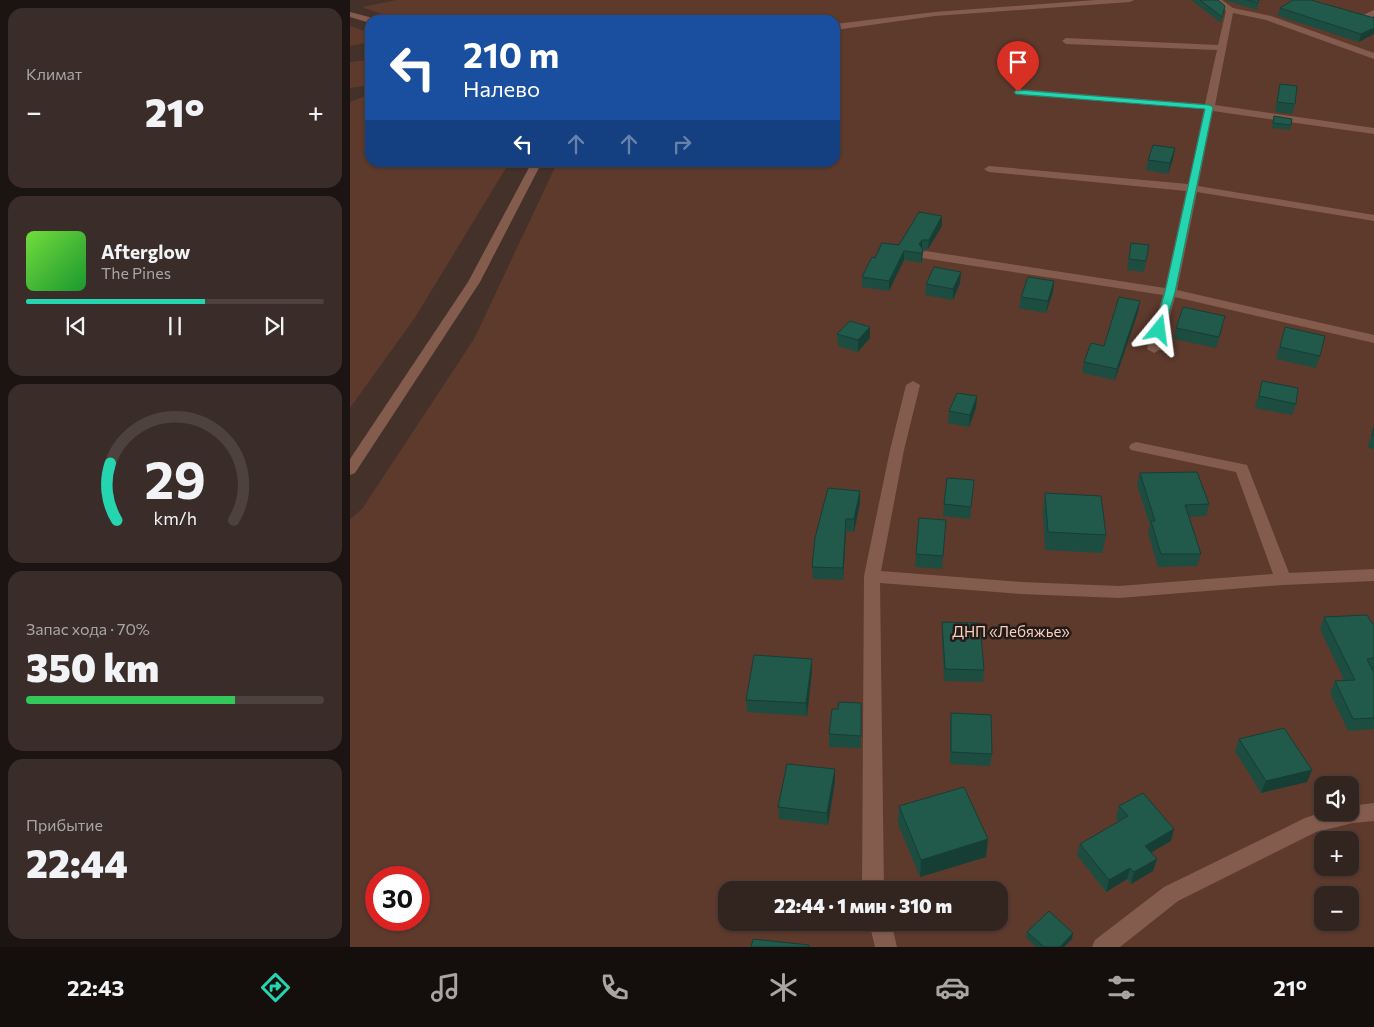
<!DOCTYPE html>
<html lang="ru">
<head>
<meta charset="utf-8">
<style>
  :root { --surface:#322520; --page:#3a2d29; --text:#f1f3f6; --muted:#a8a5a5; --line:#4d423e; --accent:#24d5af }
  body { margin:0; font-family:Commissioner,sans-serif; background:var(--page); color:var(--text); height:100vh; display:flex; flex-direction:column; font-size:19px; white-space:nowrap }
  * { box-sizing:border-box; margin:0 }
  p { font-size:16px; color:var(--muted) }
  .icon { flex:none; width:28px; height:28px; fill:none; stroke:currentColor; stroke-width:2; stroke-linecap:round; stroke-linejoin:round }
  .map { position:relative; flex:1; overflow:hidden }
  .details { display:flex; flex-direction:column; gap:8px; padding:8px; background:#1c1412; width:350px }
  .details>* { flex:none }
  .guide { position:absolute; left:15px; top:15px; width:475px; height:152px; border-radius:15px; box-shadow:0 1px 4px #0004,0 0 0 1px var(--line); background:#1a4fa0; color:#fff; overflow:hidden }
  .controls { position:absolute; left:964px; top:776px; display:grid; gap:10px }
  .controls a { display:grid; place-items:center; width:45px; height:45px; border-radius:10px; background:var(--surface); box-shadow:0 1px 4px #0004,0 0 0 1px var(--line); font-size:25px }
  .speed { position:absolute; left:15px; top:866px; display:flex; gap:10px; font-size:25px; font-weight:700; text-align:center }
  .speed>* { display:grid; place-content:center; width:65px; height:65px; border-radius:50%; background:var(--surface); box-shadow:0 1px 4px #0004,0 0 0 1px var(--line); line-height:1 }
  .speed .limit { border:8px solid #d22; background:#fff; color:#111 }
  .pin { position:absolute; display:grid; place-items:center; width:42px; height:42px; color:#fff; margin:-51px -21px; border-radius:50% 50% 50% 0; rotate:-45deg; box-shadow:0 0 5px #0007 }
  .pin .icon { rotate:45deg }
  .me { position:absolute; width:55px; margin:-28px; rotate:16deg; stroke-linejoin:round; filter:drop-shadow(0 0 4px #0008) }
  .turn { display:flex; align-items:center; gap:18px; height:105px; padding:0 15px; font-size:22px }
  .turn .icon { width:65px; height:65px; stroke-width:2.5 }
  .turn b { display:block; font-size:35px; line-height:42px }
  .lanes { display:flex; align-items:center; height:48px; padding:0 15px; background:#0003; justify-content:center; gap:25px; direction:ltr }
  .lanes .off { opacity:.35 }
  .big { font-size:38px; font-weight:800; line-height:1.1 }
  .details .card { flex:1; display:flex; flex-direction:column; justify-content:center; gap:8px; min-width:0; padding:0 18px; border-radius:15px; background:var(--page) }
  .details .dial { align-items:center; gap:0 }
  .dial svg { height:130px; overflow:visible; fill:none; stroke:var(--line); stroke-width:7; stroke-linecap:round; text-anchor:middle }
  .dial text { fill:var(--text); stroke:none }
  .song { display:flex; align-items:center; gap:15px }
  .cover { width:60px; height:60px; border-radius:8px; background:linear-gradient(135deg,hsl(100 70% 55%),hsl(130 70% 35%)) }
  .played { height:5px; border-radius:2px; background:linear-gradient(90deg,var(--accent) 60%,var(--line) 60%) }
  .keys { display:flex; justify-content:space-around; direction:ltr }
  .heat { display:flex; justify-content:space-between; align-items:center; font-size:28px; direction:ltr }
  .charge { height:8px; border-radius:4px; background:linear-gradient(90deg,#34c759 70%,var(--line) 0) }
  .trip { position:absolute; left:368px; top:881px; width:290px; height:50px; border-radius:15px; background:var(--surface); box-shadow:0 1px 4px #0004,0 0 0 1px var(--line); font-weight:800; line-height:50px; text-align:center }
  .tab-bar { display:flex; height:80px; justify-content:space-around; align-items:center; background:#140f0d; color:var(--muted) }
  .tab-bar .icon { width:35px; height:35px }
  .tab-bar .on { color:var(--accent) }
  .tab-bar b { font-size:22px; color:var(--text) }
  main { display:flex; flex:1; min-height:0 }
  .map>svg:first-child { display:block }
  .green { fill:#5e3a2d; fill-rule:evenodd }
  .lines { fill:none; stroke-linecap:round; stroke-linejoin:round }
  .minor { fill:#835c4e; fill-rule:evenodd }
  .wall { fill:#1c4d40 }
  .shaded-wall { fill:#173e34 }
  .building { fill:#21594b; stroke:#173e34 }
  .route { fill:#24d5af; stroke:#178a72 }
  .labels { text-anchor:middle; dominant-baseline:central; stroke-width:5; stroke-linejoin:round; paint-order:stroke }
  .park-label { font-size:15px; fill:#fbcebe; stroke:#231b18 }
</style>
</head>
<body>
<main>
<section class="details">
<div class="card"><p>Климат</p>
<div class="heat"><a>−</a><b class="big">21°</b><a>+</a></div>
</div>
<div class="card">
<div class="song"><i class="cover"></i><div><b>Afterglow</b><p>The Pines</p></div></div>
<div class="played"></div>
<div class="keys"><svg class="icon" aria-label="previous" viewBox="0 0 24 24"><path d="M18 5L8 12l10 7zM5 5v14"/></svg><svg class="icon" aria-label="pause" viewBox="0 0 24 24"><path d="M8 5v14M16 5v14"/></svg><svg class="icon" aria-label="next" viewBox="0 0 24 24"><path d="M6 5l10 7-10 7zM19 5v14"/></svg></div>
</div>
<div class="card dial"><svg viewBox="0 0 100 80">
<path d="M14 69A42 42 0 1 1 86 69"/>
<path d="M14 69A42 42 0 0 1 10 34" stroke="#24d5af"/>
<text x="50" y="56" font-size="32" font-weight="700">29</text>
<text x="50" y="72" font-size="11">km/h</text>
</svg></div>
<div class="card"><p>Запас хода · 70%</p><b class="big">350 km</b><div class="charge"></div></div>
<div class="card"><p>Прибытие</p><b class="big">22:44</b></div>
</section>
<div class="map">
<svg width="1024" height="947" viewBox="0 0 1024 947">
  <rect width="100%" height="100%" fill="#43312a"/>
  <path class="green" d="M46,0h978v947h-1024v-428l12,-10 112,-170 83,-176 278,-1v-142h-437l-36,-13zM972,785h28v27h-28zM972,840h28v28h-28zM26,878h43v42h-43zM376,890h273v32h-273zM972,895h28v27h-28z
    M0,26l20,7v9l-20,4z
    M20,60v25l-20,3v-26z
    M20,94v68l139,1 -93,153 -66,92v-306z"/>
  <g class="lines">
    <path class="minor" d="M746,0h38l-4,2 -195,14 -100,14v-6l100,-12z
      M863,0h9l11,8 38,8 103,37v6l-108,-39 -33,-7 -18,92 159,23v6l-161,-23 -15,75 176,29v6l-177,-29 -20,98 197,45v8l-199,-46 -14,52 -7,4 -7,-4 16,-54 -241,-37 -2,-3 2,-3 4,-1 239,37 21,-97 -197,-19 -5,-3 5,-3 199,18 16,-75 -186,-14 -5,-3 5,-3 187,15 12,-54 -151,-6 -4,-3 4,-3 152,7 8,-34z
      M1024,10v6l-5,3h-6v-4z
      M0,12l23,6 1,2h-4v3l-20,-6z
      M182,162h10l-62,120 -125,191 -5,2v-16l118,-177z
      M563,381l7,4 -16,65 -23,121 140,11 98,4 154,-12 -37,-102 -105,-22 -2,-3 2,-3 5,-2 111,23 42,108 85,-4v12l-91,4 -164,13 -98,-4 -141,-11 4,307h-22l2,-314 26,-126 16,-65z
      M1024,803v18l-21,2 -37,9 -138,69 -58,46h-28l3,-7 69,-53 141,-69 18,-6h27v-6z
      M519,922h22l6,25h-22z"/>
  </g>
  <path class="wall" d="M841,0h27l7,6 -4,17z
    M874,0h35l-2,10z
    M930,8l94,10 -15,24 -81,-26z
    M930,84l15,20 -3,10 -17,-2z
    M924,116l17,9 -1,5 -18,-2z
    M825,148l-2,11 -5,15 -22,-4 2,-10z
    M592,226l-14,23 -5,1 -1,10 -1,3 -17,-3 -15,31 -27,-4v-10l13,-19 24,-13z
    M781,243l15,18 -2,11 -17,-2z
    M611,272l-1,11 -7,17 -28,-5 1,-11z
    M704,281l-1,11 -7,21 -27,-5 2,-11z
    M788,312l-23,68 -33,-7 2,-11 20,-16z
    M873,327l-7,21 -42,-9 2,-11z
    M935,327l35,29 -4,12 -40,-9z
    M487,334l33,4 -12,14 -20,-6z
    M912,381l34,23 -4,11 -37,-7z
    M627,396l-1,12 -7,19 -21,-4 1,-12z
    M1024,425v24l-6,-2z
    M790,473l69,31 -3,12 -17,1 12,37 -4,12 -39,1 -10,-34 2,-8 -13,-40z
    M624,480l-4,39 -27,-3 1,-12z
    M510,491v12l-6,29 -8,-1 -3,49 -30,-1 -1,-12z
    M695,493l61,42 -4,18 -57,-3 -2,-39z
    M596,520l-4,49 -27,-2 1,-13z
    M974,617l50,6v47h-1l1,3v56l-26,2 -18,-38 5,-12 9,-1 -24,-51z
    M592,622l42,48 -1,12 -39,-1 -2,-47z
    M462,659v12l-5,45 -60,-4 -1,-12z
    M511,703v45l-32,-1v-13z
    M601,713l41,41 -2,12 -40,-2v-39z
    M889,739l73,31 -5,12 -46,11 -26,-42z
    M485,781l-7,44 -49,-6 -1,-12z
    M549,806l87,51 -66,20 -22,-53z
    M769,806l52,35 -20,11 2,19 -22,13 -4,-5 -21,13 -29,-37 3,-11 39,-23 -3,-3z
    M677,932l45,7 -8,8h-28l-10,-10z"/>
  <path class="shaded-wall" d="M1024,28v6l-15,8 2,-8z
    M825,148l-2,11 -5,15 2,-11z
    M592,216v10l-14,23 1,-9z
    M572,240v10l-3,-6z
    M573,250l-1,10 -1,3v-10z
    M554,251v9l-15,31v-10z
    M611,272l-1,11 -7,17v-11z
    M704,281l-1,11 -7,21 2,-12z
    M790,301l-2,11 -23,68 2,-11z
    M520,327v11l-12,14v-12z
    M627,396l-1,12 -7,19 1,-12z
    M510,491v12l-6,29v-13z
    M496,519v12l-3,49v-12z
    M462,659v12l-5,45 -1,-13z
    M485,769v12l-7,44 -1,-12z
    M962,770l-5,12 -46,11 5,-12z
    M824,829l-3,12 -29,17 3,-12z
    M638,839l-2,18 -66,20 1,-17z
    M807,859l-4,12 -22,13 3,-12z
    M780,868l-3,11 -21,13 3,-12z
    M723,933l-1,6 -8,8h-4z"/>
  <path class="building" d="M850,0h18l7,6 -3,11z
    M897,0h12l-1,3z
    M943,0h18l63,18v10l-13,6 -81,-26z
    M930,84l17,2 -2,18 -18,-2z
    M924,116l18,3 -1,6 -18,-2z
    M803,145l22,3 -5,15 -22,-3z
    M569,212l23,4 -13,24h-7l-3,4 4,6 -2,3 -17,-2 -15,30 -27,-4 10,-20 3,1 7,-15 17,2z
    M781,243l18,2 -3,16 -17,-2z
    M584,267l27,5 -8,17 -27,-5z
    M678,277l26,4 -6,20 -27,-4z
    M769,297l21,4 -23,68 -33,-7 7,-19 13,3z
    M833,307l42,9 -6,21 -43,-9z
    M500,321l20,6 -12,13 -21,-6z
    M935,327l40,9 -5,20 -40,-9z
    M912,381l36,7 -2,16 -37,-8z
    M607,393l20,3 -7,19 -21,-4z
    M1024,427v9l-2,-1z
    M847,472l12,32 -24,1 16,49h-40l-10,-33h4l-15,-48z
    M597,478l27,2 -3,27 -27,-3z
    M478,488l32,3 -6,28h-8l-3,49 -31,-1 3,-29z
    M695,493l56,3 5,39 -58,-3z
    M569,518l27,2 -3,36 -27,-2z
    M1017,615l5,8h2v35l-7,1 7,14v45l-21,1 -18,-38 20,-1 -31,-63z
    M592,622l38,1 4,47 -39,-1z
    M404,655l58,4 -6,44 -60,-3z
    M489,702l22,1v33l-32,-2 3,-25h6z
    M601,713l40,2 1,39 -41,-2z
    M934,728l28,42 -46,11 -27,-42z
    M437,764l48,5 -8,44 -49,-6z
    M614,787l24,52 -67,21 -22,-54z
    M793,793l31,36 -29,17 12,13 -23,13 -4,-4 -21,12 -29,-36 48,-28 -9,-10z
    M699,911l24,22 -13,14h-16l-17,-15z
    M403,939l56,6v2h-58z"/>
  <path class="route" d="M668,90l191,15 4,2 -38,185 -12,40 -4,1 -5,-3 11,-38 40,-183 -190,-15v-3z"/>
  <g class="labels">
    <g class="park-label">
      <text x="661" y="631">ДНП «Лебяжье»</text>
    </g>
  </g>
</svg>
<div class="controls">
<a><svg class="icon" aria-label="sound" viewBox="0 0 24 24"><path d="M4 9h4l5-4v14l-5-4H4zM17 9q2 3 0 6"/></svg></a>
<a>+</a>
<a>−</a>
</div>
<div class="speed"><div class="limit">30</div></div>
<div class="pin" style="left:668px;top:92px;background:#d93025"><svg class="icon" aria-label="arrive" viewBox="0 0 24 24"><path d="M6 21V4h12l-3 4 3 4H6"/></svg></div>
<svg class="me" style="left:809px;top:330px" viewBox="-20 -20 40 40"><path d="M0-17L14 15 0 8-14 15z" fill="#24d5af" stroke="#fff" stroke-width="4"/></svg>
<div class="trip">22:44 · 1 мин · 310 m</div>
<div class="guide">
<div class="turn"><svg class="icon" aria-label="left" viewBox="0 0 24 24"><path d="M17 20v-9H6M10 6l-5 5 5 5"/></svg><div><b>210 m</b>Налево</div></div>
<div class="lanes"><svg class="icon" aria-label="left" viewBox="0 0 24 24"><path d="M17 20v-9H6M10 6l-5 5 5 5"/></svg><svg class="icon off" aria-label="ahead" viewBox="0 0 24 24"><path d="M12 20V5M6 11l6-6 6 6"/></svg><svg class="icon off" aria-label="ahead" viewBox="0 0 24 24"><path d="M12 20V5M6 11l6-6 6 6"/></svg><svg class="icon off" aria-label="right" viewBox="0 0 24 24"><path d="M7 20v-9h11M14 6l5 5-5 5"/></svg></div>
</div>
</div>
</main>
<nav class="tab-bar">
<b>22:43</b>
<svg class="icon on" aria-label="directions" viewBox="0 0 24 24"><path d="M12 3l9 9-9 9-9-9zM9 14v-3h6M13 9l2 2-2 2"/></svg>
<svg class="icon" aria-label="music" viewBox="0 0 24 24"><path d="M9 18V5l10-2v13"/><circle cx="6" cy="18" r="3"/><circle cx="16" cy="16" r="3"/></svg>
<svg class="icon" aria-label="phone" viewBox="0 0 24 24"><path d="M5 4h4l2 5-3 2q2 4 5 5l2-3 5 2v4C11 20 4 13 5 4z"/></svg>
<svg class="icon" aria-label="climate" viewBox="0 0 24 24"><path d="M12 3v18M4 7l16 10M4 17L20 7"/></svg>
<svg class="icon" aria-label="car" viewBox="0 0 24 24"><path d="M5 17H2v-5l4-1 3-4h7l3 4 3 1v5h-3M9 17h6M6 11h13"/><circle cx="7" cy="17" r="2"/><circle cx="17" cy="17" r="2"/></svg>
<svg class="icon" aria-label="filters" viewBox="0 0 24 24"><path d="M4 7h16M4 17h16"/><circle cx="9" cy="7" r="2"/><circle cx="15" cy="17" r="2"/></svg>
<b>21°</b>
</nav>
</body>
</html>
